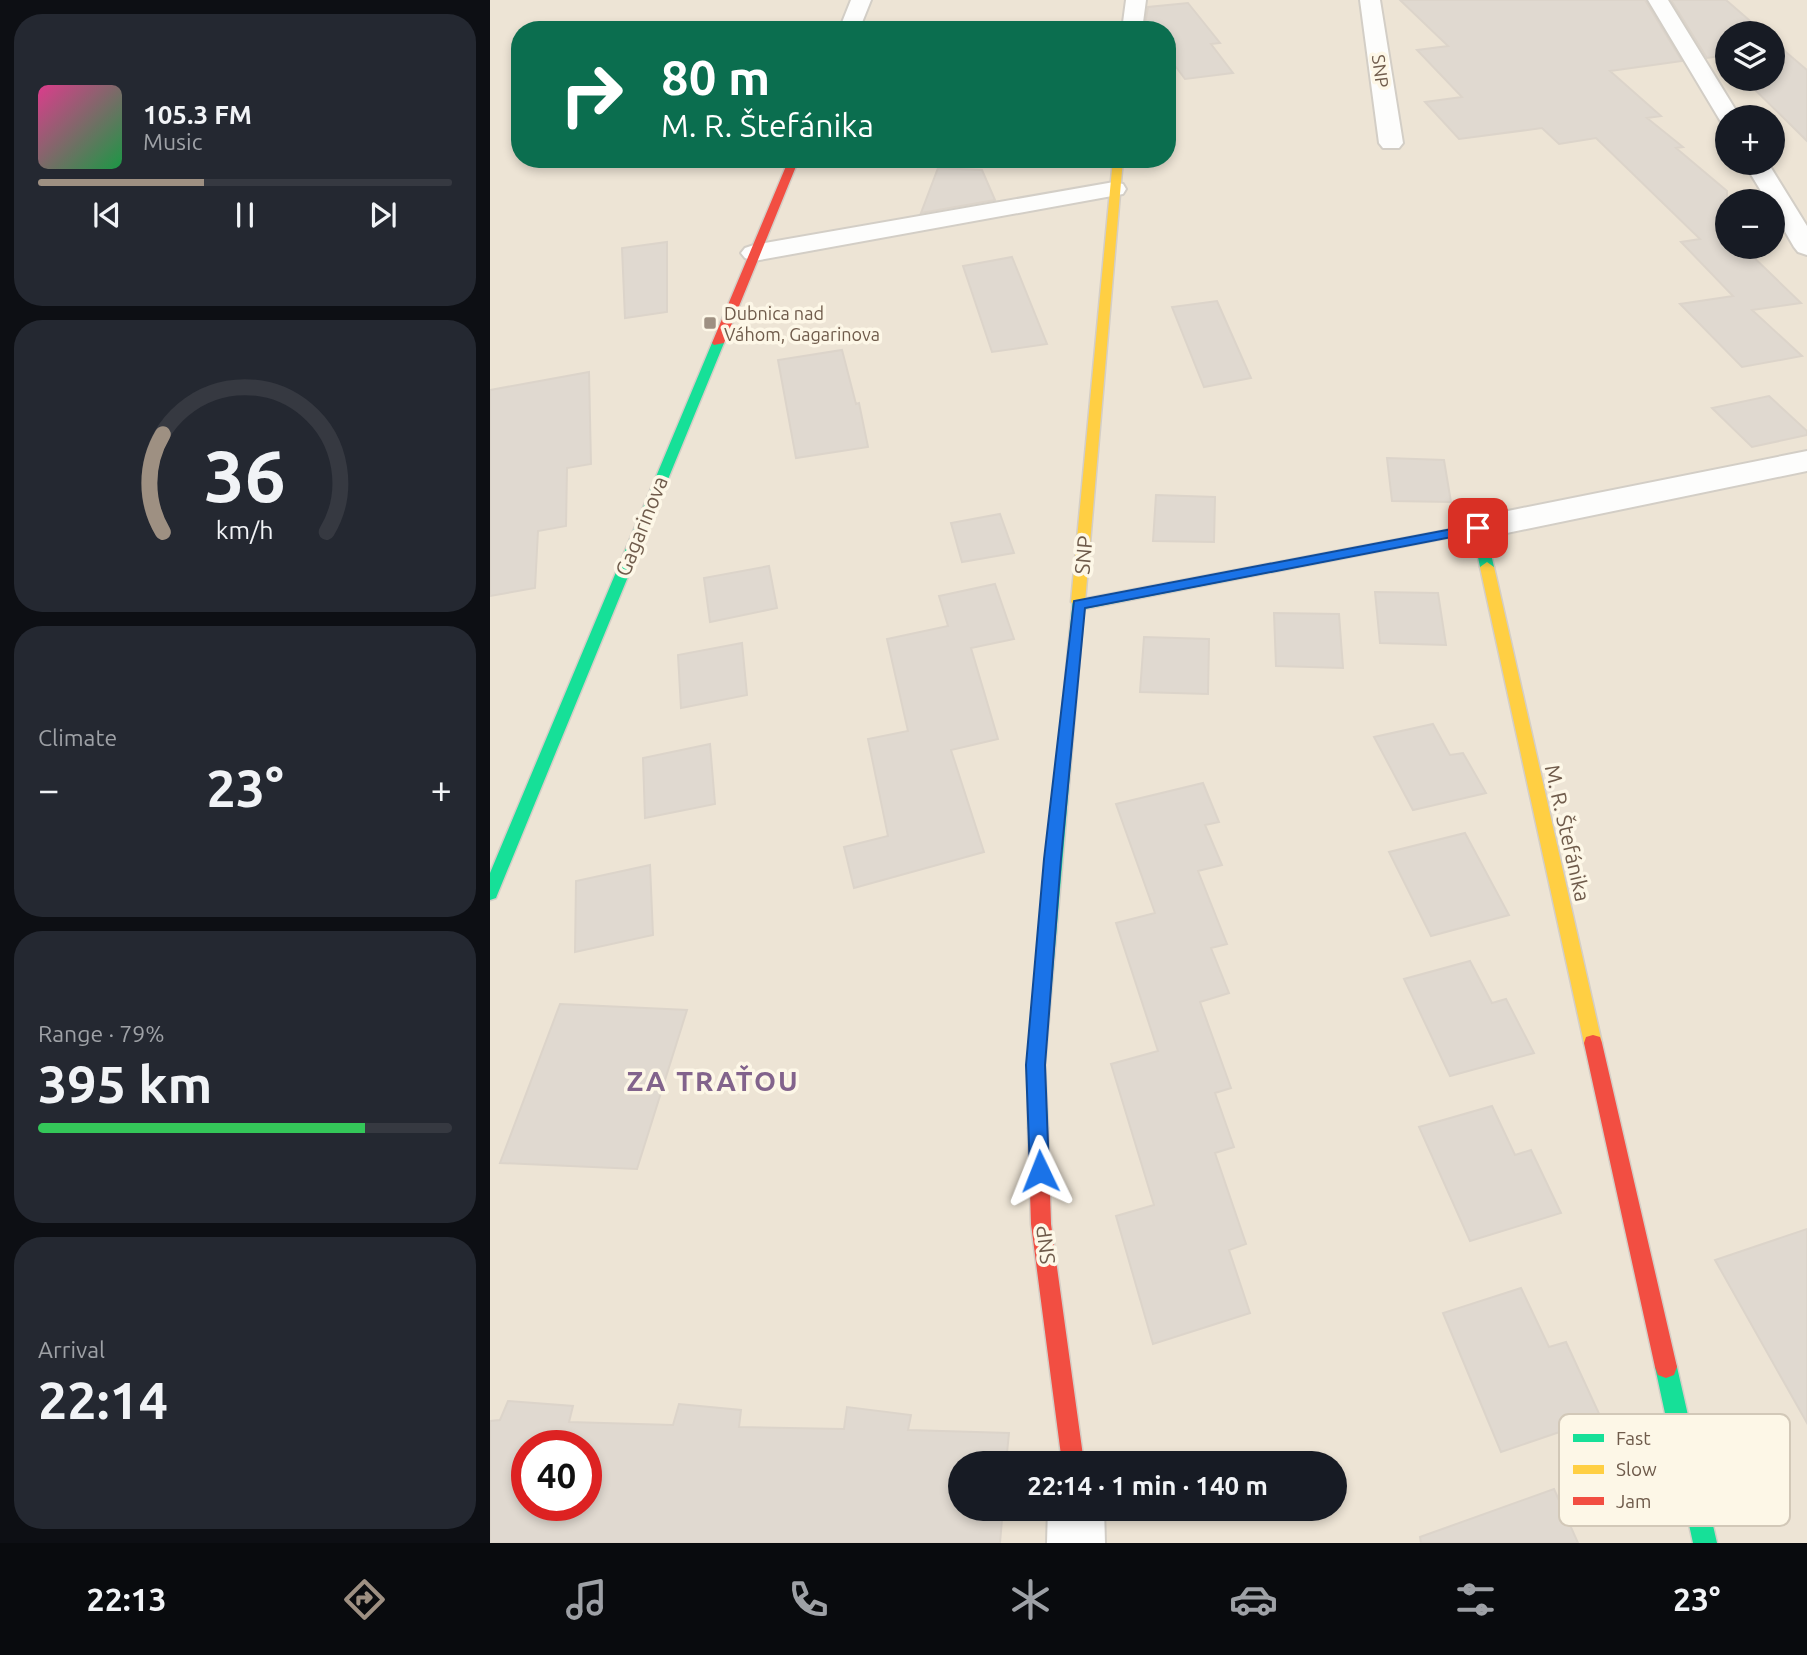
<!DOCTYPE html>
<html lang="en">
<head>
<meta charset="utf-8">
<style>
  :root { --surface:#171b24; --page:#242831; --text:#f1f3f6; --muted:#9ea1a6; --line:#363941; --accent:#9e9082 }
  body { margin:0; font-family:Ubuntu,sans-serif; background:var(--page); color:var(--text); height:100vh; display:flex; flex-direction:column; font-size:26px; white-space:nowrap }
  * { box-sizing:border-box; margin:0 }
  p { font-size:23px; color:var(--muted) }
  .icon { flex:none; width:38px; height:38px; fill:none; stroke:currentColor; stroke-width:2; stroke-linecap:round; stroke-linejoin:round }
  .map { position:relative; flex:1; overflow:hidden }
  .side { display:flex; flex-direction:column; gap:14px; padding:14px; background:#0d0f14; width:490px }
  .side>* { flex:none }
  .guide { position:absolute; left:21px; top:21px; width:665px; height:147px; border-radius:28px; box-shadow:0 4px 10px #0003; background:#0b6e4f; color:#fff; overflow:hidden }
  .fabs { position:absolute; left:1225px; top:21px; display:grid; gap:14px }
  .fabs a { display:grid; place-items:center; width:70px; height:70px; border-radius:50%; background:var(--surface); box-shadow:0 4px 10px #0003; font-size:35px }
  .speed { position:absolute; left:21px; top:1430px; display:flex; gap:14px; font-size:35px; font-weight:700; text-align:center }
  .speed>* { display:grid; place-content:center; width:91px; height:91px; border-radius:50%; background:var(--surface); box-shadow:0 4px 10px #0003; line-height:1 }
  .speed .limit { border:10px solid #d22; background:#fff; color:#111 }
  .pin { position:absolute; display:grid; place-items:center; width:60px; height:60px; color:#fff; margin:-30px; border-radius:14px; box-shadow:0 4px 10px #0006 }
  .me { position:absolute; width:77px; margin:-38px; rotate:358deg; stroke-linejoin:round; filter:drop-shadow(0 0 5px #0008) }
  .turn { display:flex; align-items:center; gap:24px; height:147px; padding:0 35px; font-size:32px }
  .turn .icon { width:91px; height:91px; stroke-width:2.5 }
  .turn b { display:block; font-size:49px; line-height:60px }
  .big { font-size:52px; font-weight:600; line-height:1.1 }
  .side .tile { flex:1; display:flex; flex-direction:column; justify-content:center; gap:10px; min-width:0; padding:0 24px; border-radius:28px; background:var(--page) }
  .side .dial { align-items:center; gap:0 }
  .dial svg { height:182px; overflow:visible; fill:none; stroke:var(--line); stroke-width:7; stroke-linecap:round; text-anchor:middle }
  .dial text { fill:var(--text); stroke:none }
  .song { display:flex; align-items:center; gap:21px }
  .cover { width:84px; height:84px; border-radius:10px; background:linear-gradient(135deg,hsl(330 70% 55%),hsl(140 70% 35%)) }
  .played { height:7px; border-radius:4px; background:linear-gradient(90deg,var(--accent) 40%,var(--line) 40%) }
  .keys { display:flex; justify-content:space-around; direction:ltr }
  .heat { display:flex; justify-content:space-between; align-items:center; font-size:38px; direction:ltr }
  .charge { height:10px; border-radius:5px; background:linear-gradient(90deg,#34c759 79%,var(--line) 0) }
  .trip { position:absolute; left:458px; top:1451px; width:399px; height:70px; border-radius:35px; background:var(--surface); box-shadow:0 4px 10px #0003; font-weight:600; line-height:70px; text-align:center }
  .menu { display:flex; height:112px; justify-content:space-around; align-items:center; background:#090b0e; color:var(--muted) }
  .menu .icon { width:49px; height:49px }
  .menu .on { color:var(--accent) }
  .menu b { font-size:32px; color:var(--text) }
  main { display:flex; flex:1; min-height:0 }
  .map>svg:first-child { display:block }
  .residential { fill:#ede4d5; fill-rule:evenodd }
  .building { fill:#e0d9d0; stroke:#dcd4ca; stroke-width:2; fill-rule:evenodd }
  .lines { fill:none; stroke-linecap:round; stroke-linejoin:round }
  .street-casing { stroke:#d3cec6; stroke-width:4 }
  .fast-casing { stroke:#d4cec6; stroke-width:3 }
  .slow-casing { stroke:#d4cec6; stroke-width:3 }
  .jam-casing { stroke:#d4cec6; stroke-width:3 }
  .street { fill:#fdfdfc; fill-rule:evenodd }
  .fast { fill:#16e098; fill-rule:evenodd }
  .slow { fill:#ffcf43; fill-rule:evenodd }
  .jam { fill:#f24e42; fill-rule:evenodd }
  .route { fill:#1a73e8; stroke:#114b97; stroke-width:2 }
  .poi-dot { fill:#9e9082; stroke:#fdf7e7; stroke-width:2.5 }
  .labels { text-anchor:middle; dominant-baseline:central; stroke-width:7; stroke-linejoin:round; paint-order:stroke }
  .far-street-label { font-size:18px; fill:#6f5b4b; stroke:#fdf7e7 }
  .far-poi-label { font-size:18px; fill:#6f5b4b; stroke:#fdf7e7; text-anchor:start }
  .street-label { font-size:21px; fill:#6f5b4b; stroke:#fdf7e7 }
  .district-label { font-size:28px; font-weight:bold; letter-spacing:2px; fill:#82638c; stroke:#fdf7e7 }
  .key { fill:#fdf7e7; stroke:#d2c8b8; stroke-width:2 }
  .key-label { font-size:19px; fill:#6f5b4b }
</style>
</head>
<body>
<main>
<section class="side">
<div class="tile">
<div class="song"><i class="cover"></i><div><b>105.3 FM</b><p>Music</p></div></div>
<div class="played"></div>
<div class="keys"><svg class="icon" aria-label="previous" viewBox="0 0 24 24"><path d="M18 5L8 12l10 7zM5 5v14"/></svg><svg class="icon" aria-label="pause" viewBox="0 0 24 24"><path d="M8 5v14M16 5v14"/></svg><svg class="icon" aria-label="next" viewBox="0 0 24 24"><path d="M6 5l10 7-10 7zM19 5v14"/></svg></div>
</div>
<div class="tile dial"><svg viewBox="0 0 100 80">
<path d="M14 69A42 42 0 1 1 86 69"/>
<path d="M14 69A42 42 0 0 1 14 26" stroke="#9e9082"/>
<text x="50" y="56" font-size="32" font-weight="700">36</text>
<text x="50" y="72" font-size="11">km/h</text>
</svg></div>
<div class="tile"><p>Climate</p>
<div class="heat"><a>−</a><b class="big">23°</b><a>+</a></div>
</div>
<div class="tile"><p>Range · 79%</p><b class="big">395 km</b><div class="charge"></div></div>
<div class="tile"><p>Arrival</p><b class="big">22:14</b></div>
</section>
<div class="map">
<svg width="1317" height="1543" viewBox="0 0 1317 1543">
  <rect width="100%" height="100%" fill="#f4f1e8"/>
  <path class="residential" d="M0,0h1317v1543h-1317zM30,30h647v129h-647zM1237,33h46v46h-46zM1237,117h46v46h-46zM1237,201h46v46h-46zM37,1446h59v59h-59zM471,1463h374v45h-374z"/>
  <path class="building" d="M910,0h245l37,61 -72,10 51,45 -14,2 36,29 -7,1 51,43v56h16l58,56 -49,7 50,46 -60,11 -62,-63 53,-8 -52,-54 19,-3 -104,-101 -37,6 -17,-16 -83,11 -34,-37 37,-5 -45,-47 31,-4z
    M1181,0h55l38,33h-37v29l-6,-6 -14,2z
    M698,3l32,40 -9,1 22,29 -48,6 -18,-24v-25h-18l-4,-5 3,-18z
    M1283,41l34,29v71l-63,-62h29z
    M448,168l44,2 13,30 -74,13z
    M177,242v70l-42,6 -3,-70z
    M522,257l35,87 -55,8 -29,-86z
    M727,301l34,77 -47,9 -32,-80z
    M352,350l14,54 3,-1 9,44 -72,11 -18,-98z
    M99,372l2,92 -24,4 -1,58 -28,5 -3,57 -45,8v-206z
    M1279,396l38,35v4l-55,12 -40,-39z
    M897,458l57,2 7,42 -59,-1z
    M666,495l59,2 -1,45 -61,-1z
    M510,514l14,39 -52,9 -11,-39z
    M279,566l8,42 -67,14 -6,-44z
    M505,584l19,55 -43,9 27,91 -47,11 33,102 -130,36 -10,-41 44,-11 -20,-97 40,-8 -21,-92 61,-13 -9,-30z
    M885,592l63,1 8,52 -66,-2z
    M784,613l65,1 4,54 -67,-2z
    M654,637l65,2 -1,55 -68,-2z
    M252,643l5,52 -66,13 -3,-53z
    M943,724l17,31 13,-2 23,40 -73,17 -39,-73z
    M220,744l5,60 -70,14 -2,-60z
    M713,783l16,39 -14,3 17,40 -24,6 29,73 -16,4 18,45 -29,9 31,86 -16,5 19,54 -19,6 31,91 -17,6 21,63 -97,31 -37,-128 38,-11 -43,-141 47,-13 -42,-128 39,-10 -39,-109z
    M975,833l44,82 -78,21 -42,-84z
    M160,865l3,70 -78,17 1,-71z
    M980,961l22,42 14,-4 28,54 -84,23 -46,-97z
    M70,1004l127,6 -50,159 -137,-6z
    M1002,1106l23,49 16,-5 30,63 -91,28 -51,-114z
    M1317,1229v194l-92,-163z
    M1031,1288l28,59 17,-5 35,76 -100,34 -58,-139z
    M18,1401l65,5 -4,16 104,3 6,-21 62,6 -2,17 105,2 3,-22 64,8 -3,15 101,3 -3,30h-45v45h42l-3,35h-510v-122l10,-1zM37,1446h59v59h-59z
    M1064,1489l24,54h-157l-1,-6z"/>
  <g class="lines">
    <g class="street-casing">
      <path id="street" d="M361,0h20l-12,30h-20z
        M636,0h20l-4,30h-20z
        M870,0h20l23,143 -4,5h-16l-4,-5z
        M1158,0h20l72,117h-13v6l-6,-1z
        M1254,163h24l39,63v29l-9,-3 -4,-5 -21,-36v-10h-6z
        M624,182l9,2 3,5 -3,5 -369,67 -9,-3 -4,-5 4,-5 9,-3z
        M1317,451v20l-329,68 -12,-3 -4,-8 4,-8 12,-3z
        M558,1508h56l1,35h-58z"/>
    </g>
    <g class="fast-casing">
      <path id="fast" d="M228,340l6,3 -226,550 -2,5 -6,2v-27l222,-530z
        M988,524l7,4 9,39 -7,5 -7,-5 -7,-34 -389,76 -39,456 3,63 -3,6 -7,3 -7,-3 -3,-6 -1,-63 46,-466h10z
        M1176,1356l8,3 3,8 40,176h-24l-38,-176 3,-8z"/>
    </g>
    <g class="slow-casing">
      <path id="slow" d="M623,159h10l-38,443 -7,5 -7,-5z
        M997,562l7,5 108,476 -2,6 -7,2 -7,-2 -2,-6 -104,-476z"/>
    </g>
    <g class="jam-casing">
      <path id="jam" d="M299,159h10l-75,184 -10,2 -2,-2z
        M1103,1035l7,2 2,6 75,324 -3,8 -8,3 -8,-3 -3,-8 -71,-324 2,-6z
        M548,1119l7,3 3,6 3,96 33,239h-22l-31,-239 -3,-96 3,-6z"/>
    </g>
    <use href="#street" class="street"/>
    <use href="#fast" class="fast"/>
    <use href="#slow" class="slow"/>
    <use href="#jam" class="jam"/>
  </g>
  <path class="route" d="M988,524l5,1v6l-398,77 -24,251 -16,206 4,106 -2,7 -7,2 -8,-2 -2,-7 -4,-106 18,-206 30,-258z"/>
  <rect class="poi-dot" x="213" y="316" width="14" height="14" rx="3.5"/>
  <g class="labels">
    <g class="far-street-label">
      <text transform="translate(891 71) rotate(82)">SNP</text>
    </g>
    <g class="far-poi-label">
      <text x="234" y="313">Dubnica nad<tspan x="234" dy="21">Váhom, Gagarinova</tspan></text>
    </g>
    <g class="street-label">
      <text transform="translate(151 526) rotate(-68)">Gagarinova</text>
      <text transform="translate(593 555) rotate(-85)">SNP</text>
      <text transform="translate(1078 833) rotate(77)">M. R. Štefánika</text>
      <text transform="translate(555 1245) rotate(-97)">SNP</text>
    </g>
    <g class="district-label">
      <text x="223" y="1080">ZA TRAŤOU</text>
    </g>
  </g>
  <rect x="1069" y="1414" width="231" height="112" rx="10" class="key"/>
  <rect x="1083" y="1434" width="31" height="8" fill="#16e098"/>
  <rect x="1083" y="1465" width="31" height="9" fill="#ffcf43"/>
  <rect x="1083" y="1497" width="31" height="8" fill="#f24e42"/>
  <g class="key-label">
    <text x="1126" y="1445">Fast</text>
    <text x="1126" y="1476">Slow</text>
    <text x="1126" y="1508">Jam</text>
  </g>
</svg>
<div class="fabs">
<a><svg class="icon" aria-label="layers" viewBox="0 0 24 24"><path d="M12 4l9 5-9 5-9-5zM3 14l9 5 9-5"/></svg></a>
<a>+</a>
<a>−</a>
</div>
<div class="speed"><div class="limit">40</div></div>
<div class="pin" style="left:988px;top:528px;background:#d93025"><svg class="icon" aria-label="arrive" viewBox="0 0 24 24"><path d="M6 21V4h12l-3 4 3 4H6"/></svg></div>
<svg class="me" style="left:550px;top:1171px" viewBox="-20 -20 40 40"><path d="M0-17L14 15 0 8-14 15z" fill="#1a73e8" stroke="#fff" stroke-width="4"/></svg>
<div class="trip">22:14 · 1 min · 140 m</div>
<div class="guide">
<div class="turn"><svg class="icon" aria-label="right" viewBox="0 0 24 24"><path d="M7 20v-9h11M14 6l5 5-5 5"/></svg><div><b>80 m</b>M. R. Štefánika</div></div>
</div>
</div>
</main>
<nav class="menu">
<b>22:13</b>
<svg class="icon on" aria-label="directions" viewBox="0 0 24 24"><path d="M12 3l9 9-9 9-9-9zM9 14v-3h6M13 9l2 2-2 2"/></svg>
<svg class="icon" aria-label="music" viewBox="0 0 24 24"><path d="M9 18V5l10-2v13"/><circle cx="6" cy="18" r="3"/><circle cx="16" cy="16" r="3"/></svg>
<svg class="icon" aria-label="phone" viewBox="0 0 24 24"><path d="M5 4h4l2 5-3 2q2 4 5 5l2-3 5 2v4C11 20 4 13 5 4z"/></svg>
<svg class="icon" aria-label="climate" viewBox="0 0 24 24"><path d="M12 3v18M4 7l16 10M4 17L20 7"/></svg>
<svg class="icon" aria-label="car" viewBox="0 0 24 24"><path d="M5 17H2v-5l4-1 3-4h7l3 4 3 1v5h-3M9 17h6M6 11h13"/><circle cx="7" cy="17" r="2"/><circle cx="17" cy="17" r="2"/></svg>
<svg class="icon" aria-label="filters" viewBox="0 0 24 24"><path d="M4 7h16M4 17h16"/><circle cx="9" cy="7" r="2"/><circle cx="15" cy="17" r="2"/></svg>
<b>23°</b>
</nav>
</body>
</html>
